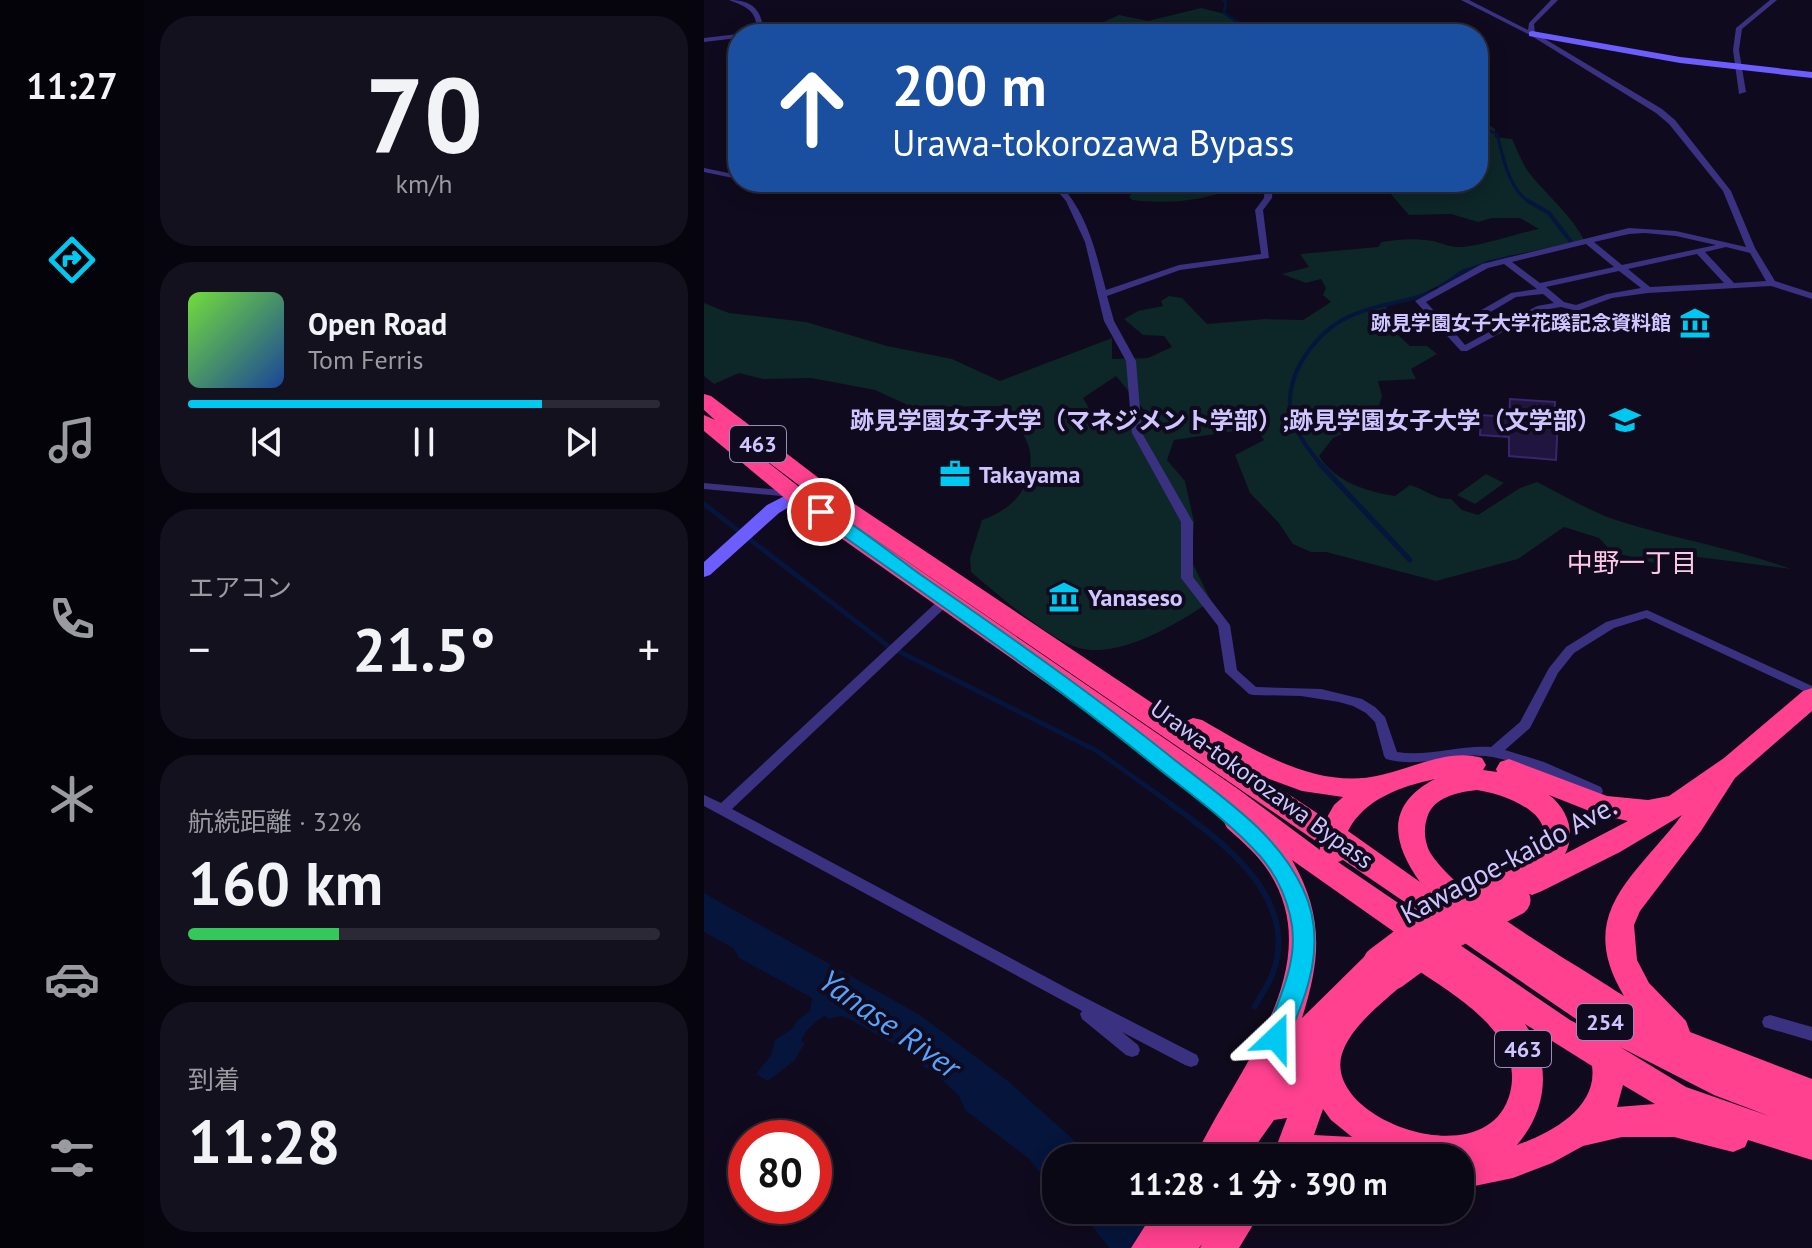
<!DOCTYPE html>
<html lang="ja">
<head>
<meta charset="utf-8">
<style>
  :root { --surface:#0b0816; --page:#14111f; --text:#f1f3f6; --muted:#9a9aa1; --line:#2b2935; --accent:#00c9f1 }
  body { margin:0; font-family:"PT Sans","Noto Sans JP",sans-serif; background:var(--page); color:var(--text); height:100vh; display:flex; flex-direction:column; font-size:30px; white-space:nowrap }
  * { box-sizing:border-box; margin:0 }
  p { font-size:26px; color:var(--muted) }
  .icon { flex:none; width:44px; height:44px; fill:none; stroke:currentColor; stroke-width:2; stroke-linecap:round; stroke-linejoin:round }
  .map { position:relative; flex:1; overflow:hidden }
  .sheet { display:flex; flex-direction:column; gap:16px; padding:16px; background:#06040c; width:560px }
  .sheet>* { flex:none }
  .top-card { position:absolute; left:24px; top:24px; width:760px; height:168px; border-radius:32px; box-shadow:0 4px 20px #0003,0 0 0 2px var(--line); background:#1a4fa0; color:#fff; overflow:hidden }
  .speed { position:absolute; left:24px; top:1120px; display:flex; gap:16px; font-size:40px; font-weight:700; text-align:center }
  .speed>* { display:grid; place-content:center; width:104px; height:104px; border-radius:50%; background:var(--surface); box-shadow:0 4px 20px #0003,0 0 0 2px var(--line); line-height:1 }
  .speed .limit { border:12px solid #d22; background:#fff; color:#111 }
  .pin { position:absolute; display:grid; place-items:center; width:68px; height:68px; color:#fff; margin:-34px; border:4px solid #fff; border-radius:50%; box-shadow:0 2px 8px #0007 }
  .me { position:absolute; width:88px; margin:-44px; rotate:23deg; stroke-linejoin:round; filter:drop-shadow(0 0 6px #0008) }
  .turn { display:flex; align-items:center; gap:28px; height:168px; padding:0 32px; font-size:36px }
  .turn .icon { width:104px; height:104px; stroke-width:2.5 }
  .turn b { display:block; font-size:56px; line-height:68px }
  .big { font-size:60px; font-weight:700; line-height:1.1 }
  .sheet .tile { flex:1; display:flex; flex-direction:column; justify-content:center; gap:12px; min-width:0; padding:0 28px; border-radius:32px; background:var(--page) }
  .sheet .dial { align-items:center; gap:0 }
  .dial b { font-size:104px; line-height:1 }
  .song { display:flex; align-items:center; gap:24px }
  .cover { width:96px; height:96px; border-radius:12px; background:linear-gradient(135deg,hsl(100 70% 55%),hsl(220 70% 35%)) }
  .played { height:8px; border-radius:4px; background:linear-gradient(90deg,var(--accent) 75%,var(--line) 75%) }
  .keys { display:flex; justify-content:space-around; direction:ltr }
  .heat { display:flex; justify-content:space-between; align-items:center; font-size:44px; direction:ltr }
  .charge { height:12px; border-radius:6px; background:linear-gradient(90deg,#34c759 32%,var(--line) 0) }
  .trip { position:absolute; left:338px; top:1144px; width:432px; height:80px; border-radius:32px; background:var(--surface); box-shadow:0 4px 20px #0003,0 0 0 2px var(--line); font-weight:700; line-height:80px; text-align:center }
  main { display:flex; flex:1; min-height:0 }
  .tab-bar { display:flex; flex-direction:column; width:144px; justify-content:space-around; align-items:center; background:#040309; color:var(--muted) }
  .tab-bar .icon { width:56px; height:56px }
  .tab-bar .current { color:var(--accent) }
  .tab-bar b { font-size:36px; color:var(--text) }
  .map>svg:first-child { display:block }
  .green { fill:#0d2627; fill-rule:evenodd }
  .water { fill:#05153b }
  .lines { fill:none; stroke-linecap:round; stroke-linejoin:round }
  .stream-far3 { stroke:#05153b; stroke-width:3 }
  .stream-far2 { stroke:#05153b; stroke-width:4 }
  .stream-far1 { stroke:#05153b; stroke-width:5 }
  .stream { stroke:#05153b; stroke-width:6 }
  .building { fill:#20153f; stroke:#38256d; stroke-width:2 }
  .street { fill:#3a3180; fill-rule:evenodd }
  .secondary { fill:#6c5dff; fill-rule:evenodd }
  .highway { fill:#ff418f; fill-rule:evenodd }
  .highway-bridge { stroke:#ff418f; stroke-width:31 }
  .route { fill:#00c9f1; stroke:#00839d; stroke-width:2 }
  .labels { text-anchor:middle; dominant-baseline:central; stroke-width:8; stroke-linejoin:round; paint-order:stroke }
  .far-poi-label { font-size:20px; font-weight:bold; fill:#d0c6ff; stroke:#0f0a1d; text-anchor:end }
  .shield { fill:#0f0a1d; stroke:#968ebb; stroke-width:2 }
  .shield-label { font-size:22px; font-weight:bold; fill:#d0c6ff }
  .poi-label { font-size:24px; font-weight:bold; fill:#d0c6ff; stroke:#0f0a1d; text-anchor:start }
  .street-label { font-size:24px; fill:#d0c6ff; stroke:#0f0a1d }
  .neighbourhood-label { font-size:26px; fill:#ffc8e7; stroke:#0f0a1d }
  .near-street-label { font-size:28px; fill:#d0c6ff; stroke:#0f0a1d }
  .near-water-label { font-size:32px; font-style:italic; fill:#54a4ff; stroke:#0f0a1d }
</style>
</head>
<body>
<main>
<nav class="tab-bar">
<b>11:27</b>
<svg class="icon current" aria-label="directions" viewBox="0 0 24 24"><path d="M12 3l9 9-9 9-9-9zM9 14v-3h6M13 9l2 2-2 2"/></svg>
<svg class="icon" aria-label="music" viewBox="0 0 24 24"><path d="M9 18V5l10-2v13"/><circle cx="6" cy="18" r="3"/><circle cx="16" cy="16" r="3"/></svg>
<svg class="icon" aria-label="phone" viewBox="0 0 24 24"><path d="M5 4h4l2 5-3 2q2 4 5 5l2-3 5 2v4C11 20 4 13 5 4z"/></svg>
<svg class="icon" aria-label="climate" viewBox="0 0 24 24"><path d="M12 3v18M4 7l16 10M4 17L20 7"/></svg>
<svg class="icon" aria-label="car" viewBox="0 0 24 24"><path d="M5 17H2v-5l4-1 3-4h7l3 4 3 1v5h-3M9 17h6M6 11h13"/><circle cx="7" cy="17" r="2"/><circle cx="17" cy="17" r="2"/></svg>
<svg class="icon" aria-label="filters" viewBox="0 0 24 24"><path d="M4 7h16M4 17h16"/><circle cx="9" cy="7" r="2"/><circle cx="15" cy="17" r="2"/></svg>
</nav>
<section class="sheet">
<div class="tile dial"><b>70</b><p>km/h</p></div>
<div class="tile">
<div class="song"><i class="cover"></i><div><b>Open Road</b><p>Tom Ferris</p></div></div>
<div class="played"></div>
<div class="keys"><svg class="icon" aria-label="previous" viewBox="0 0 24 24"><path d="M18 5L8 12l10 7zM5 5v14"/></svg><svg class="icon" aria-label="pause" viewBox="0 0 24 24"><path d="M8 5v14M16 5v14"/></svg><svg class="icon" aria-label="next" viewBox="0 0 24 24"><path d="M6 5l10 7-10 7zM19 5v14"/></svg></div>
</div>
<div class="tile"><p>エアコン</p>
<div class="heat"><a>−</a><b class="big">21.5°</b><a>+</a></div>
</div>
<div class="tile"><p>航続距離 · 32%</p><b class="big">160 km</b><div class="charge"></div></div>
<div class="tile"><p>到着</p><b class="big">11:28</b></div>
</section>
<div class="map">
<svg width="1108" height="1248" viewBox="0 0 1108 1248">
  <rect width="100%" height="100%" fill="#0f0a1d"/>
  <path class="green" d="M497,8l24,6 26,20h-155l1,-9 22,-10 29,6z
    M774,109l11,6 -6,6 12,8v8l17,2c6,12 10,25 18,35 17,21 43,43 54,66l-97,21 -69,35 -32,11 12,28 12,11h17l10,8 -26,15 5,10 -38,2 4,15 -3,10 -32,2 -4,12 12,4 -2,5 -20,9 -14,18c17,26 46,35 76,40l15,-11c15,4 25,15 41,14l11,11 16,5 42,-27 17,-6c26,13 52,29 79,38 58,19 118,28 175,49l-132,-17 -5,11 -34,-9 -11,-5 -10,-11 -35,-11 -46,32 -82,22 -110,-29h-15l-18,-8 -15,-22 -28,-29 -15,-38 29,-15 -8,-12 -82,12 -7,20 18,21 9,41 -2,40 19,39c-34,23 -94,60 -135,46 -30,-10 -80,-54 -105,-75l-1,-14 12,-38c30,-10 53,-34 48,-68 -2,-14 -17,-33 -24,-46l-94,1 -37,-17 -64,-12 -48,1 -24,-6 -25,11 -10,-8v-73l25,10 77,9 81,24 65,13 48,22 112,-43v21l36,-1 24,-11 -8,-11 -21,-1 -19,-16 14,-8 25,-5 -2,-5 8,-5 13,2 25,26 58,-5 38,1 28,-18 -8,-7 3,-7 -5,-9 -15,4 -24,-9 27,-7 -9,-13 78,-7 4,-5c16,-3 34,-4 51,-1 8,2 17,6 25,6 17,1 60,-14 81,-18l-19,-11h-28l-14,4 -27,-8 -42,1 -20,-23 -16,-10h105zM412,376l29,35 -51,6 -11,-19z
    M446,182h91c-27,20 -75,22 -109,18l-3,-4z
    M782,474l18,9 -29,21 -18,-9z"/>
  <path class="water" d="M0,893l216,122 88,66 86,77h-38v34l-28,-34 -63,-48 -6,-14 -21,-20 -17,-11 3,-4 -75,-42 -8,-3 -12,3 -4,-3c-11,6 -19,13 -24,25l4,2 -11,18 -26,20 -12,-7 15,-19 4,-15 17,-11 6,-9 12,-9 2,-13 -73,-40 -6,-10 -29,-16z
    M371,1210h80l62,38h-108l-18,-24 -8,-1z"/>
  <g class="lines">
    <path class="stream-far3" d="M519,0l3,2 -2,11 32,21
      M774,125l19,9c6,23 12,57 34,69"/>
    <path class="stream-far2" d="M824,201l21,12 23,30
      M736,287l24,-16 47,-14
      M618,466c-14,-17 -30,-37 -32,-60 -2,-36 27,-74 58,-89 27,-13 57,-14 84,-25"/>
    <path class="stream-far1" d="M616,464l90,96
      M0,504l184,142 209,105 77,55"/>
    <path class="stream" d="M467,804c52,38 129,94 102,169 -4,11 -12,22 -18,33"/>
  </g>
  <path class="building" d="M806,399l45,3v16h3l-2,42 -47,-4v-19l-29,-2 1,-20 28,2z"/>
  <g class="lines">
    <path class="street" d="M25,0c24,0 33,10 35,34h-6c-2,-24 -9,-26 -29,-34z
      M757,0h8l59,30 1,-7 22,-23h7l-24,24 1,9 127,76 13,11 56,71 24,57 20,33 37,12v6l-41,-13 -123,7 -36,5 -35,13 -16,-4 -18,3 -76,41h-6l-46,-50 67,-37 147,-36 47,3 70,16 -23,-56 -54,-67 -13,-11 -126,-78zM941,233l31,3 40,9 -94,20 -28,-23 35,-8zM882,244l28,23 -74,16 -28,-21zM1022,247l24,6 16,28 -32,2 -29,-31zM993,254l27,29 -74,4 -22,-18zM800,264l33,25 -26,4 -61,35 -24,-26 62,-34zM915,271l22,17 -34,6 -31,11 -12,-3 -18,-15zM839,294l11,9 -17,3 -72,39 -10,-12 61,-36z
      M1066,0h7l-35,29 -3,21 7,42 -7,2 -6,-44 3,-22z
      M34,34v4l-34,4v-4z
      M0,168l34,7v4l-34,-7z
      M60,182h14l23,7 -4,2z
      M349,182h5c30,32 37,68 48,108l73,-25 82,-11 -6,-44 9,-12 1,-15h8l-1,15 -9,12 6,48 -89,12 -73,26 7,25 22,40 6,72 51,89v55l37,48 7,45 19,17 65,2 41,10 13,8 10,10 12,35c31,5 62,-7 94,-5l29,-25 29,-54 17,-21 40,-25 41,-12 165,76v9l-166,-77 -32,10 -40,25 -16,20 -28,55 -25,22 39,12 57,25 2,4 -2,4 -5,1c-38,-13 -70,-35 -111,-40 -34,-4 -63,13 -99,3l-2,-3 -9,-34 -9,-9 -13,-7 -14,-4 -38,-6 -48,-1 -4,-1 -24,-22 -7,-46 -37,-48v-56l-49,-89 -6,-72 -22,-40 -19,-79 -19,-41 -15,-17z
      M0,483l88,8 5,3 -5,3 -88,-8z
      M242,596l4,1 2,3 -2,3 -218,206 342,183 123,63 2,5 -2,5 -6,2 -6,-2 -63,-33 16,13 2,5 -2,5 -6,2 -6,-2 -44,-36 -2,-5 2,-3 -378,-205v-11l17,8 221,-206z
      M1066,1015l42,12v14l-48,-14 -2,-5 2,-5z"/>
    <path class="secondary" d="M828,31l148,26 132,15v6l-132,-15 -151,-27v-4z
      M104,484l6,2 2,3 -2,3 -35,21 -69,62 -6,2v-15l63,-57z"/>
    <path class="highway" d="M0,394l7,2 130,99 341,228 11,-5 9,2c52,30 116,71 179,55 32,-7 68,-27 101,-17l4,7 -3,5 14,2 -1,-3 4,-7 9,-3 98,37 41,4 21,-4 55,-38 79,-67 9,-3v23l-77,67 -34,53 -61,80 -6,14 3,35 12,23 37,38 4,11 122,47v81l-64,-20 -3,7 -12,5 -59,-15h-52l-39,9 -31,17 -39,15 -53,11v-31h-60l-16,-5 2,5h-114l15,-40 -13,2 -27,38h-52c37,-84 136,-189 74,-286 -11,-17 -27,-31 -42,-44l-4,-8 6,-8 -442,-312 -83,-69v-16l11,5 -11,-10zM47,449l74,56 495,339v6l-82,-61 -435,-299zM557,776l41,15 41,6 -9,8 -8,14zM731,779c-49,25 -44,63 -15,103l-72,-51c16,-32 54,-45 87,-52zM773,790c28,4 90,26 58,65 -13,15 -37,15 -46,32l4,8 10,4 19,-8 10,4 10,-4 78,-39 62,-37c-47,62 -108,98 -58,181 -51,-34 -161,-94 -193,-142 -6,-10 -8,-24 -4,-36 6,-21 31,-26 50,-28zM845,795l48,19 31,7 -63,33c11,-20 3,-45 -16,-59zM588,860l125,88 -8,10 4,9c42,29 112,67 97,126 -22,87 -193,25 -167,-42 10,-27 41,-49 61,-68l4,-9 -4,-9 -10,-4 -4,-8 -11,-4 -11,4 -66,65c19,-60 22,-102 -10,-158zM639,860l258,176 -31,-16 -232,-158zM821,1024l67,42c6,42 -41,67 -75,79 31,-36 35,-83 8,-121zM916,1047l94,48 55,21 -83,-29zM919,1085l32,19 -38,3zM619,1109l8,11 21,17 -38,-2z
      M451,1210h67l-2,5 4,-5h38l-23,38h-39l2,-4 -3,4h-68z"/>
    <path class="highway-bridge" d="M675,962l44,-33 80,-42
      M689,974l46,-34 76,-40"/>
  </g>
  <path class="route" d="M117,507c20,6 79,53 100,68 87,60 173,120 255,186 47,37 101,72 127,128 25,52 5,107 -19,156l-8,3 -8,-3 -4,-7c15,-39 37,-80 26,-123 -5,-21 -16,-43 -30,-59 -32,-36 -74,-65 -111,-95 -107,-87 -222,-165 -334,-245l-3,-4 3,-3z"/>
  <defs>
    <g id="museum-bare" transform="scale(2.4)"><path d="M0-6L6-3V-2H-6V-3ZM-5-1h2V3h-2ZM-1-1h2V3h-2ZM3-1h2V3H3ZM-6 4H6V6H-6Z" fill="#00c9f1" stroke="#0f0a1d" stroke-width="2.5" paint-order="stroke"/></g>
    <g id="university-bare" transform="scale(2.4)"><path d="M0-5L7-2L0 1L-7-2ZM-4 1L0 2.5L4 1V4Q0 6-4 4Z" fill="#00c9f1" stroke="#0f0a1d" stroke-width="2.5" paint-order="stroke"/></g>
    <g id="office-bare" transform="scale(2.4)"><path d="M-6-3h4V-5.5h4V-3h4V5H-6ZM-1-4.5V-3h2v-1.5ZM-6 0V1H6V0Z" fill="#00c9f1" stroke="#0f0a1d" stroke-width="2.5" paint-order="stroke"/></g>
  </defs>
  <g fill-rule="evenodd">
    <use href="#museum-bare" x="991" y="323"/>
    <use href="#university-bare" x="921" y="420"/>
    <use href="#office-bare" x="251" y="474"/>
    <use href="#museum-bare" x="360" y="597"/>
  </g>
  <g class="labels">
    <g class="far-poi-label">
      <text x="967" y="323">跡見学園女子大学花蹊記念資料館</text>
    </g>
    <g class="shield">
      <rect x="26" y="426" width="56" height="36" rx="6"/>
      <rect x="873" y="1004" width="56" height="36" rx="6"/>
      <rect x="791" y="1031" width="56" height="36" rx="6"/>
    </g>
    <g class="shield-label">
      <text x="54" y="444">463</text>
      <text x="901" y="1022">254</text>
      <text x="819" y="1049">463</text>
    </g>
    <g class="poi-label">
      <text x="897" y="420" text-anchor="end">跡見学園女子大学（マネジメント学部）;跡見学園女子大学（文学部）</text>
      <text x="275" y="474">Takayama</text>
      <text x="384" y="597">Yanaseso</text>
    </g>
    <g class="street-label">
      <text transform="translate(558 784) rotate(36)">Urawa-tokorozawa Bypass</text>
    </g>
    <g class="neighbourhood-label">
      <text x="928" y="562">中野一丁目</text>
    </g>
    <g class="near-street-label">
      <text transform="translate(804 859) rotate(-28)">Kawagoe-kaido Ave.</text>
    </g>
    <g class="near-water-label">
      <text transform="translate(186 1023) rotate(35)">Yanase River</text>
    </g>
  </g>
</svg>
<div class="speed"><div class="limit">80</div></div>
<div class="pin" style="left:117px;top:512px;background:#d93025"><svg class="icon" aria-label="arrive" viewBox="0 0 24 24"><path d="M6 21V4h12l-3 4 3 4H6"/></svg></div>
<svg class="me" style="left:572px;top:1038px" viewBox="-20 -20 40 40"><path d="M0-17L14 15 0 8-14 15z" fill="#00c9f1" stroke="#fff" stroke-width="4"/></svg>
<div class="trip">11:28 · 1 分 · 390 m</div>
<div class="top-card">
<div class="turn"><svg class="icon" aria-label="ahead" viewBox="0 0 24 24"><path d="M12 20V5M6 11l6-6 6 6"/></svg><div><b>200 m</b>Urawa-tokorozawa Bypass</div></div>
</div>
</div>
</main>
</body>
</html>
